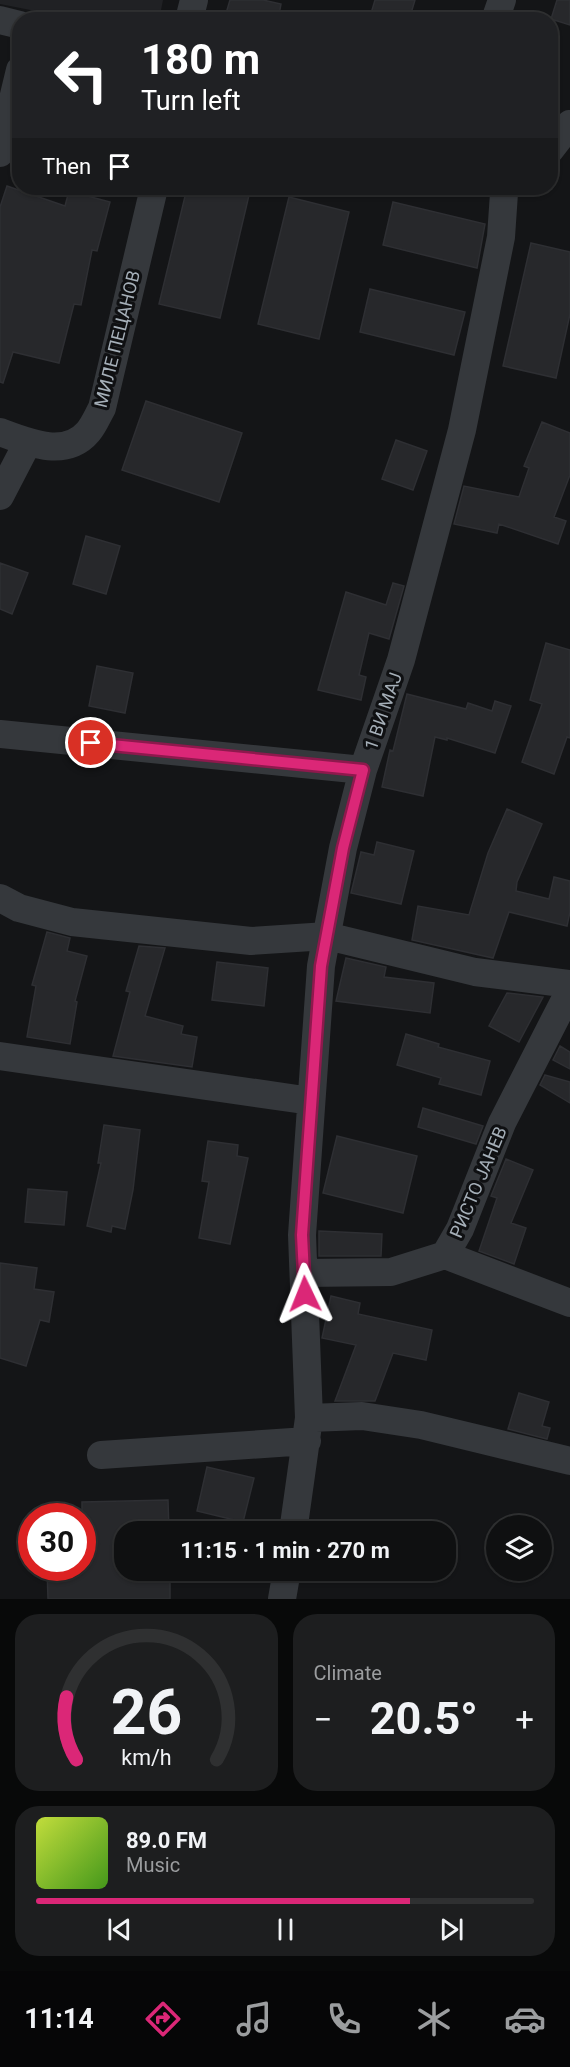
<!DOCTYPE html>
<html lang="en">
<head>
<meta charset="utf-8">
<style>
  :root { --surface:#0f1011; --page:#1d1e1f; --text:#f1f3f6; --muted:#9b9d9f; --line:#2f3031; --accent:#db2777 }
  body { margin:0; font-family:Roboto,sans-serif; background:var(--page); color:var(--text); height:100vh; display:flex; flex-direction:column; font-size:22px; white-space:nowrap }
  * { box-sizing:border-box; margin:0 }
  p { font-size:20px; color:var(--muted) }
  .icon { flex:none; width:33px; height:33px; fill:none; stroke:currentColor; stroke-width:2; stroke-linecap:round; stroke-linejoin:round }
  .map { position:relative; height:1599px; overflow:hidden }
  .panel { display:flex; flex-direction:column; gap:15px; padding:15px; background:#080909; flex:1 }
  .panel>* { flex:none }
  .top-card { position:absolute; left:12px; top:12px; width:546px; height:183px; border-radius:24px; box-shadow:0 2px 4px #0004,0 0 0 2px var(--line); background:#202124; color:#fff; overflow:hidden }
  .controls { position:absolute; left:486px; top:1515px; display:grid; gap:12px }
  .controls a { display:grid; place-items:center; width:66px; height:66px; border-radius:50%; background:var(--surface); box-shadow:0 2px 4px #0004,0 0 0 2px var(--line); font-size:30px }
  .speed { position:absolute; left:18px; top:1503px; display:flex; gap:12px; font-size:30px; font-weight:700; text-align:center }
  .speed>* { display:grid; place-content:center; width:78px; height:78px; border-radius:50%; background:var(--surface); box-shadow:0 2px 4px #0004,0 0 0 2px var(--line); line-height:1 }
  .speed .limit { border:9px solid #d22; background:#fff; color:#111 }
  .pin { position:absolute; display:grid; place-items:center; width:51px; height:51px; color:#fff; margin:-26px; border:3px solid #fff; border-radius:50%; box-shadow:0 2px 6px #0007 }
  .me { position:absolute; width:66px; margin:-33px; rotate:358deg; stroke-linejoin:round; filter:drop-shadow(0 0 4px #0008) }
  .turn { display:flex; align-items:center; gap:21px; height:126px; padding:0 30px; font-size:27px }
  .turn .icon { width:78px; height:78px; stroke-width:2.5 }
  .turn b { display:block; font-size:42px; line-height:51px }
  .then { display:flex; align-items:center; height:57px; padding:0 30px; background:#0003; gap:12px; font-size:22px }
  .big { font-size:45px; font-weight:700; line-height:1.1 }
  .panel .card { flex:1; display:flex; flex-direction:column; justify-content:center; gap:9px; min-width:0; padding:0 21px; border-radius:24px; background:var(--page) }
  .panel .dial { align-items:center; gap:0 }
  .dial svg { height:156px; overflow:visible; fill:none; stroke:var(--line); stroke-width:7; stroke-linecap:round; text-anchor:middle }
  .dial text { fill:var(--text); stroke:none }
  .song { display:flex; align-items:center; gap:18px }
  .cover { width:72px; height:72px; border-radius:9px; background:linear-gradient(135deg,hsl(70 70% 55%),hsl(100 70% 35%)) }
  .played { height:6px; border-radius:3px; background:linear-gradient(90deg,var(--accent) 75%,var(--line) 75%) }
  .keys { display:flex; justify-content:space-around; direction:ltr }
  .heat { display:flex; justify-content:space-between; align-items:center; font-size:33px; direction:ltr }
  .panel .tiles { flex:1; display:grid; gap:15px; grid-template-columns:1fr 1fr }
  .card:last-child { grid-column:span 2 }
  .trip { position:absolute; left:114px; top:1521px; width:342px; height:60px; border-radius:24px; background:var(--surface); box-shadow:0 2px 4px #0004,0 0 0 2px var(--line); font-weight:700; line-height:60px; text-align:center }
  .menu { display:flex; height:96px; justify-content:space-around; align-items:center; background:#060607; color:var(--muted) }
  .menu .icon { width:42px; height:42px }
  .menu .selected { color:var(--accent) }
  .menu b { font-size:27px; color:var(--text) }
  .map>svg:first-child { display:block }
  .built { fill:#202124 }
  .building { fill:#27282b; stroke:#2e2f33; stroke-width:1.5 }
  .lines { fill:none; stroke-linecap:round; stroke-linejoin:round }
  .minor { stroke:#35383c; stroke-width:28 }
  .route-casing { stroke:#8e194d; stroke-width:15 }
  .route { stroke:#db2777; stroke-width:10 }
  .labels { text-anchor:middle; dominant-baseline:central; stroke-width:6; stroke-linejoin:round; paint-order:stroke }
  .street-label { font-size:18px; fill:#a5afb8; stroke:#0f1012 }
</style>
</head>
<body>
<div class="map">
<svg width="570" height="1599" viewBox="0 0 570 1599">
  <rect width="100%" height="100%" fill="#141517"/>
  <path class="built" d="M0,0h163l-4,20 -83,-1 -76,-15z"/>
  <path class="building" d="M230,0h33l18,4 -3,16h-54z
    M375,0h40l-6,20h-40z
    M557,0h13v25l-19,-6z
    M7,186l58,20 4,-15 41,11 -13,49 -5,-1 -11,55 -7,-1 -15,59 -46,-11 -10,31 -3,-1v-175z
    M187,188h46l17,3 -30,127 -61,-14z
    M289,197l60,15 -30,127 -61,-15z
    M393,202l92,22 -8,44 -94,-23z
    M531,243l39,9v62l-14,64 -53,-12z
    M370,289l95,23 -11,43 -94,-23z
    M146,401l96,32 -23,69 -97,-32z
    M542,422l28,11v42l-16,42 12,4 -8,23 -59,-20 -2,9 -43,-9 10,-38 55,11 10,-29 -5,-2z
    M396,440l31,11 -14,39 -31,-11z
    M86,536l34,10 -14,48 -33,-10z
    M0,563l28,10 -16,41 -12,-5z
    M393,583l11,3 -15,53 -20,-6 -10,42 7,2 -5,23 -43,-10 28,-98 40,13z
    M546,643l24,7v88l-3,-1 -13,37 -32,-12 20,-58 -12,-4z
    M97,666l36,7 -8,40 -36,-7z
    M407,694l59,15 2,-6 24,8 3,-10 16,5 -16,47 -48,-15v2l-12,-3 -12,59 -41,-9 8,-37 3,1z
    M507,809l35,15 -25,58 -1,9 33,8 5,-22 16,4v31l-3,14 -58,-14 -16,46 -81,-18 6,-34 51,9 19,-62z
    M377,842l37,9 -13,53 -50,-11 10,-41 13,3z
    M47,932l23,6 -3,13 20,5 -12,45 2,1 -7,42 -43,-7 9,-51 -4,-1z
    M139,946l26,2 -20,68 38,10 -2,8 16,3 -5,30 -79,-11 17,-64 -4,-1z
    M346,958l40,9 -2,10 50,6 -4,30 -94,-12z
    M217,962l51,6 -4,38 -52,-6z
    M507,993l36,4 -24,45 -30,-16z
    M406,1034l33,10 -1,3 52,14 -9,34 -42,-11 2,-6 -44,-13z
    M560,1046l10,6v17l-17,-9z
    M545,1075l25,7v21l-30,-18z
    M423,1108l60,18 -7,18 -58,-17z
    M104,1125l36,5 -7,60 -8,39 -13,-3 -1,6 -24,-6 14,-63h-3z
    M337,1136l80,20 -14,57 -80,-20z
    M208,1141l30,4 -1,11 11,2 -18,86 -31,-6 10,-56 -7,-1z
    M506,1159l27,11 -22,53 15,5 -12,36 -35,-13 18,-53 -6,-2z
    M28,1189l39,3 -3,33 -39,-3z
    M319,1231l63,3 -1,22h-62z
    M0,1263l37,5 -3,21 20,3 -5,30 -9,-2 -14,46 -26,-8z
    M331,1296l29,7 -2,11 74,16 -6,30 -33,-7 -18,48h-40l21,-56 -34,-7z
    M519,1393l30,9 -7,24 8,2 -3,11 -39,-10z
    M207,1467l47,11 -11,44 -46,-11z
    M168,1500l1,32h-45v38h46v29h-122l-1,-31h35v-66z"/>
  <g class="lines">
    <path class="minor" d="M0,20l20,5
      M189,20l5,-20
      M495,20l7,-20
      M550,150l20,-26
      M0,153l20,-83
      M0,432c27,10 65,27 88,0 6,-7 10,-17 14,-24l52,-220
      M0,496l28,-54
      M0,734l363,36
      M0,898l19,10 53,14 179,19 76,-5 148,36 95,12
      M570,990l-68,133 -42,106 -15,26 125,48
      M0,1056l311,45
      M305,1273l86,-1 54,-17
      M309,1418l53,-2 59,9 149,36
      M101,1455l206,-14
      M293,1532l16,-114 -7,-183 19,-269 22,-118 20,-78 38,-110 61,-230 39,-193 3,-44
      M282,1599l5,-29"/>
  </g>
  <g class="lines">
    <g class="route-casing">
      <path id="route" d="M91,743l272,27 -20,78 -22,118 -19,269 3,59"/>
    </g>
    <use href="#route" class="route"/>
  </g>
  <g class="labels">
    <g class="street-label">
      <text transform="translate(117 339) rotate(-76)">МИЛЕ ПЕЦАНОВ</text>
      <text transform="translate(383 711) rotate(-71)">1 ВИ МАЈ</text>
      <text transform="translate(478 1182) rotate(-67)">РИСТО ЈАНЕВ</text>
    </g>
  </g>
</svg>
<div class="controls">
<a><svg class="icon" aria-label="layers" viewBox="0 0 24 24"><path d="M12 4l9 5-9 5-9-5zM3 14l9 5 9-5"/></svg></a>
</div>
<div class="speed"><div class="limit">30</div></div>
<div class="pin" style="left:91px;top:743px;background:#d93025"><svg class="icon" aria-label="arrive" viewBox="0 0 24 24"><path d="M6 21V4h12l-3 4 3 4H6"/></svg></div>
<svg class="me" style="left:305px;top:1294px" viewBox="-20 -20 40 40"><path d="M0-17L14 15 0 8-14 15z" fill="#db2777" stroke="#fff" stroke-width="4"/></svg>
<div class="trip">11:15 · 1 min · 270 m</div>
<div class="top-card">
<div class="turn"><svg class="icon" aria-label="left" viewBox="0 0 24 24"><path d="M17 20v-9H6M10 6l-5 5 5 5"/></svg><div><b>180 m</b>Turn left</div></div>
<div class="then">Then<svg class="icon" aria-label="arrive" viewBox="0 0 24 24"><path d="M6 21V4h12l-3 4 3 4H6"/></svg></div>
</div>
</div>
<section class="panel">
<div class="tiles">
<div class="card dial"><svg viewBox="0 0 100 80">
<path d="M14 69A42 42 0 1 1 86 69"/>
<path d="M14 69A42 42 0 0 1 9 37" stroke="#db2777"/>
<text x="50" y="56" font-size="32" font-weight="700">26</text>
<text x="50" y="72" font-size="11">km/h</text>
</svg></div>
<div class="card"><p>Climate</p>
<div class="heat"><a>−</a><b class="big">20.5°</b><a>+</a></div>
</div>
<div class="card">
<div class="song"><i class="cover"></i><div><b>89.0 FM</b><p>Music</p></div></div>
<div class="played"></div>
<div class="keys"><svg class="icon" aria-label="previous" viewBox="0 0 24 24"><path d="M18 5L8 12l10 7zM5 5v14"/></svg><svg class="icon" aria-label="pause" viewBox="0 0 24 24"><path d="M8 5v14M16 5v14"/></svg><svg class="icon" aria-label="next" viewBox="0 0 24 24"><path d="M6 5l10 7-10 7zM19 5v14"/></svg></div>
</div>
</div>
</section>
<nav class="menu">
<b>11:14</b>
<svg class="icon selected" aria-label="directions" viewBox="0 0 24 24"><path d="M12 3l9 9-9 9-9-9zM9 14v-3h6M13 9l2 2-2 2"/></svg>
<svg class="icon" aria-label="music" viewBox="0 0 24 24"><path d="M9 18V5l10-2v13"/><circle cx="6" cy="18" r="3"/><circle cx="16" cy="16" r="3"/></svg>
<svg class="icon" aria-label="phone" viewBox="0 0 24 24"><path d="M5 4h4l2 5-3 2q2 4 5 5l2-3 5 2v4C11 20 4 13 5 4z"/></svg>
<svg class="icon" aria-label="climate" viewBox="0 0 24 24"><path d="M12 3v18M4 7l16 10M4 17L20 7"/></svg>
<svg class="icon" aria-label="car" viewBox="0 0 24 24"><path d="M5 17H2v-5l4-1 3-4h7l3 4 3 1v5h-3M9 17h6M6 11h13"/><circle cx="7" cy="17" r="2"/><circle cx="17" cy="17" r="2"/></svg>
</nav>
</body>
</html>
